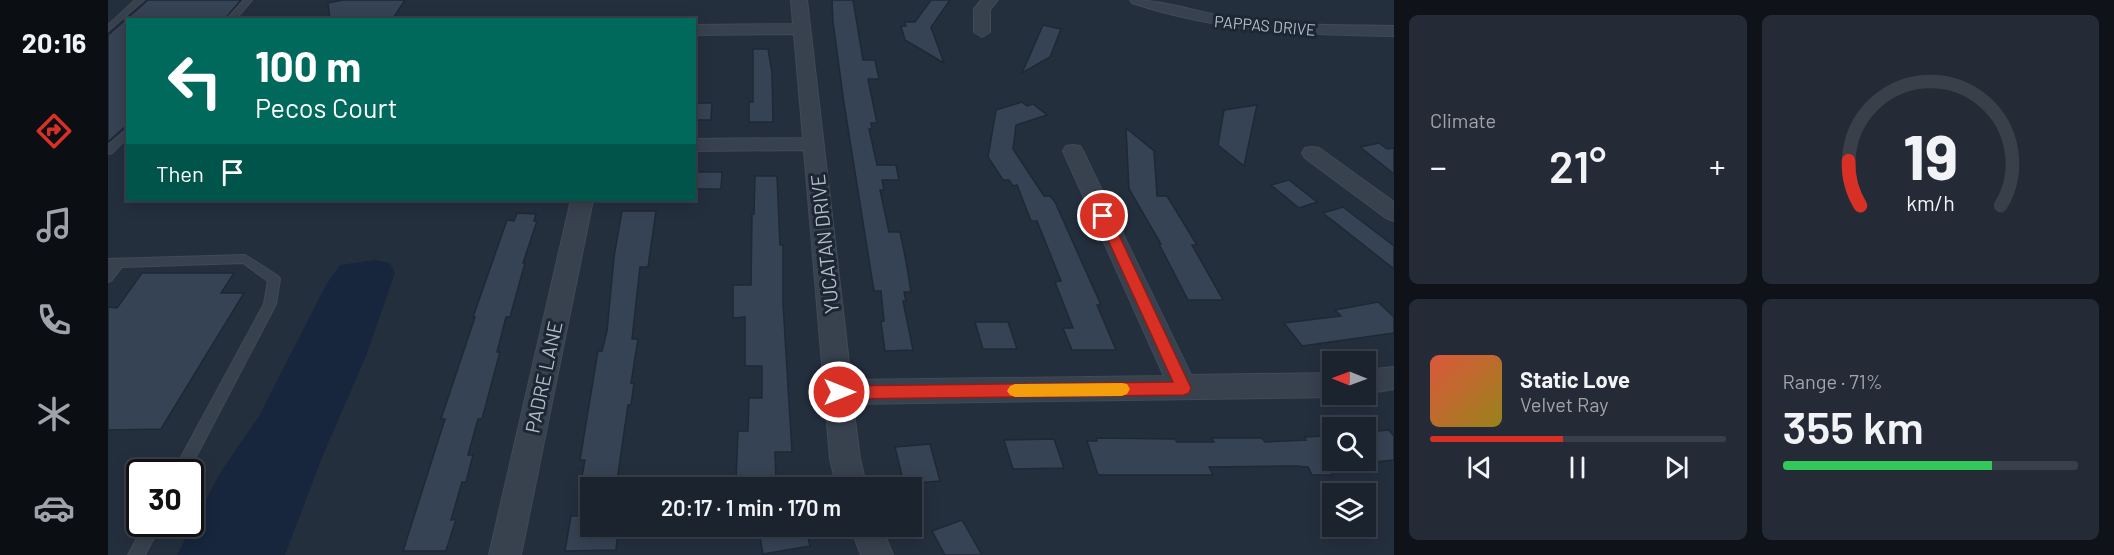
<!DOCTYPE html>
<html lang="en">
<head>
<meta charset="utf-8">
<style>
  :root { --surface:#1b232e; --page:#242b36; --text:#f1f3f6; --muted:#a0a4aa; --line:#39404a; --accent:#d93025 }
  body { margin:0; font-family:Barlow,sans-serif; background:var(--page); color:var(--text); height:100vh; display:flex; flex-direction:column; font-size:22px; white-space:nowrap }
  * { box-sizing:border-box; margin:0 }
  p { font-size:20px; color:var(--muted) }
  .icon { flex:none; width:33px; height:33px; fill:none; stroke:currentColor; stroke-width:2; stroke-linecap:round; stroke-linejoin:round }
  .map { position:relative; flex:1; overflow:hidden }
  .panel { display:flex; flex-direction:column; gap:15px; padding:15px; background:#0f1319; width:720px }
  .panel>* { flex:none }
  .top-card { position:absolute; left:18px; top:18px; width:570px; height:183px; border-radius:0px; box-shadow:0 3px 15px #0003,0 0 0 2px var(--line); background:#00695c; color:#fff; overflow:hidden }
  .needle { width:39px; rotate:271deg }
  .buttons { position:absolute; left:1214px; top:351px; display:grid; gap:12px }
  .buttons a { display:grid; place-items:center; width:54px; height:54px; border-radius:0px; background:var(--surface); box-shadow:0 3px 15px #0003,0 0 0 2px var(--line); font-size:30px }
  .speed { position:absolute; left:18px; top:459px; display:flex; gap:12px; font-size:30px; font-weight:700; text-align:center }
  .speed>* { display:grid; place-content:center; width:78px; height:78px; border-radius:50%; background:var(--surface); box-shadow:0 3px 15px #0003,0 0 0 2px var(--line); line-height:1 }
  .speed .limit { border:3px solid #111; border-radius:9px; background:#fff; color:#111 }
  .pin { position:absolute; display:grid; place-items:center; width:51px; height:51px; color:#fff; margin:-26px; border:3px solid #fff; border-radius:50%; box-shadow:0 2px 6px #0007 }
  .me { position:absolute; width:66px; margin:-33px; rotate:90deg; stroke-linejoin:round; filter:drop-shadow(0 0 4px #0008) }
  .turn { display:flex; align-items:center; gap:21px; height:126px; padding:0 30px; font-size:27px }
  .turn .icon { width:78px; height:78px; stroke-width:2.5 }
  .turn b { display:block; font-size:42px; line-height:51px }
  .then { display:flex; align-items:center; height:57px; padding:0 30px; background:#0003; gap:12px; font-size:22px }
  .big { font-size:45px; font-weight:600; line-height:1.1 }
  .panel .widget { flex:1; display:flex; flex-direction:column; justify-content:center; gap:9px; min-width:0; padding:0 21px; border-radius:9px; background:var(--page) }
  .panel .dial { align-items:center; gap:0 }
  .dial svg { height:156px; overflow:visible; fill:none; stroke:var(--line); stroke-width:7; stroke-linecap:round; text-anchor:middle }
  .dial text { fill:var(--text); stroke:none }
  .song { display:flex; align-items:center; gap:18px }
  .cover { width:72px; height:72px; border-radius:9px; background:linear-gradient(135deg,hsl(10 70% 55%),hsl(50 70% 35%)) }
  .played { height:6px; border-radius:3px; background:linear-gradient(90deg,var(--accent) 45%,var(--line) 45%) }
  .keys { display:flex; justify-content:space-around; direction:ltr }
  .heat { display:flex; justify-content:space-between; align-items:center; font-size:33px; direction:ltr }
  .charge { height:9px; border-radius:4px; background:linear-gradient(90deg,#34c759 71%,var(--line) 0) }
  .panel .tiles { flex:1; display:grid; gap:15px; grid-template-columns:repeat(2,1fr) }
  .trip { position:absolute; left:472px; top:477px; width:342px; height:60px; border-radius:0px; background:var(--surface); box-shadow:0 3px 15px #0003,0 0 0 2px var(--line); font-weight:600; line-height:60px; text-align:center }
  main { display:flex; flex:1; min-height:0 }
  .menu { display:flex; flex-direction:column; width:108px; justify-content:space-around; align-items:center; background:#0b0e12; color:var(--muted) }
  .menu .icon { width:42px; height:42px }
  .menu .selected { color:var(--accent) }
  .menu b { font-size:27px; color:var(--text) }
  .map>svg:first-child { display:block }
  .water { fill:#17263c }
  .building { fill:#364354; stroke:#1f2835; stroke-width:1.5 }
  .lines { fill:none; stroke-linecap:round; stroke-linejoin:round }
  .service-casing { stroke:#414a57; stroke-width:2 }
  .minor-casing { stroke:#414a57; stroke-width:2 }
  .service { fill:#38414e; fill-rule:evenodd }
  .minor { fill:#38414e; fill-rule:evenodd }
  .route { fill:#d93025; stroke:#8d1f18; stroke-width:1.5 }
  .slow { fill:#f59e0b }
  .labels { text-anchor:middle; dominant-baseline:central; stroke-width:6; stroke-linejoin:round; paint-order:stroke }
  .far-street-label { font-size:16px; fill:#b4bcc9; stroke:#1d2633 }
  .street-label { font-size:20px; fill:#b4bcc9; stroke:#1d2633 }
</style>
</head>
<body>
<main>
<nav class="menu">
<b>20:16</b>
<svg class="icon selected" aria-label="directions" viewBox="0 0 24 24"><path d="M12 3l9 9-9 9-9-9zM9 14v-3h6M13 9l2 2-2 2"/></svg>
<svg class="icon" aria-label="music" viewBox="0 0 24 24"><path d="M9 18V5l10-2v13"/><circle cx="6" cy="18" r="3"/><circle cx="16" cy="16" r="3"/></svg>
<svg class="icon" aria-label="phone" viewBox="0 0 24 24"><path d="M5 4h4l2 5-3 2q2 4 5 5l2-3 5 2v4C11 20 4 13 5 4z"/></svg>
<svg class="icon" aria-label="climate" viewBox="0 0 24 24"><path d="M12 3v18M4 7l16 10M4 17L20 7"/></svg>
<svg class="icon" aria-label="car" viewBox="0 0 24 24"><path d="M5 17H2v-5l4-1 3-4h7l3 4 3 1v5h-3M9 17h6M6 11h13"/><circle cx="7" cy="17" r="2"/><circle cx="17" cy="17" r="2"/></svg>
</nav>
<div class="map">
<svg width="1286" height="555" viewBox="0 0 1286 555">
  <rect width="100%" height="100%" fill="#242f3e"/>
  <path class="water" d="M267,260l15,3 5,10 -29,83 -43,99 -38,100h-108l43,-82 39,-57 67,-131 14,-20z"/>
  <path class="building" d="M40,0h93l-17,20h-96v104l-20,18v-107z
    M235,0h62l-11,17h-23v3h-41l-2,-17z
    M724,0h21l10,60h12l4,19h-11l9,44h-6l1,6h-3l8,36h19l3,15h-17l2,10h-4l9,42h11l6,29 5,31h-7l2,9h-3l10,49 -28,1 -4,-29 3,-1 -3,-30h-7l-30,-188 -11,-81z
    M823,0h19l-19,27 13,36 -39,-23 -4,-14h5l-2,-4h11z
    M935,25l18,4 -11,28 -28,16z
    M645,49h15l4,23 1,50h-24v-20h4z
    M914,102l5,4 6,-2 14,11 -31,10 -3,24 31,47h6l5,6 46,103h-4l19,45h-44l-9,-22h10l-18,-46 6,-1 -24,-60h-6l-14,-36 -4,1 -4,-6h-6l-15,-23 8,-47z
    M586,103h18l-1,17h-17z
    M1149,105l-13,61 -26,-21 6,-35z
    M1018,128l28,23 3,45h10l30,49h-5l31,55h-35l-29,-56h2l-32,-55z
    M1271,143l8,6 7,-1v26l-34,-27z
    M586,172h28l-1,17h-27z
    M647,176h22l3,69h3v58l9,149h-17l1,29 -40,-1 2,-49h10l1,-33h13v-32h-17v-49l-12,1v-33h18l1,-71h2z
    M1181,180l28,22 -18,6 -28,-23z
    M1235,207l51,39v23l-71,-56z
    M514,211h34l-8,56h-8l-8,72h6l-7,44h3l-3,22h-3l-11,76h-36l4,-21h-5l18,-109h4l5,-20 7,-74z
    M409,213l19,1 -2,7h3l-14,42h2l-15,54h-4l-9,35h3l-18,67h-4l-10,36h5l-7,27h-4l-11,38 5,-1 -10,32h-43l42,-132h-4l34,-102h-2l34,-97 7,1z
    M34,273h92l-13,20h23l-83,136 -53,1v-123l9,1z
    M1270,302l16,15v16l-92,13 -18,-23 57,-7 -6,-6z
    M867,322h33l9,27h-34z
    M1281,430l5,6v24l-29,3v-31z
    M1216,436l8,13v26h-20l-4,-8 -13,-1 -86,1 4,8h-115l-11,-34h10l-1,-3 79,1 2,3h37l-2,-4h50l3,4 41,-2 -2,-3z
    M946,439l10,29 -51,1 -9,-29z
    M822,444l10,37 -36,3 -9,-37z
    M483,515v11h27l-2,24 -51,1 6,-35z
    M854,520l20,35h-37l-13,-24z
    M650,526h39l1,4 8,-1 4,17 -47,8z"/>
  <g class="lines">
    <g class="service-casing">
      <path id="service" d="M27,0h9l-36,31v-6z
        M136,0h8l-17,20h-9z
        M20,128v9l-16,16 -4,1v-9z
        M137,255l33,21 2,3 -4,25 -88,168h-15l91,-168 4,-23 -25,-18 -121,4 -10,13 -4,2v-23z
        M37,524h16l-16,31h-17z"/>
    </g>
    <g class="minor-casing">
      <path id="minor" d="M683,0h16l44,380 313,-4 -101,-225 3,-5 7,-1 7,1 3,5 108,224 141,-2v21h6l-6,3 -479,7 7,55 7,29h-30l-7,-29 -26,-309 -110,1v-12l109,-1 -9,-104 -100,1v-10l99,-1z
        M873,0h17l-8,10v22l-8,5 -8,-5v-23z
        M1022,0c35,0 69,13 104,18 53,8 107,7 160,8v10c-91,-1 -174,-4 -262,-33z
        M1204,147l7,1 75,54v19l-8,-3 -81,-60 -3,-5 3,-5z
        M463,200h22l-72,355h-32z
        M1286,367v22l-29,5v-24z
        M742,526h31l12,29h-32z"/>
    </g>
    <use href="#service" class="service"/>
    <use href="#minor" class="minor"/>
  </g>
  <path class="route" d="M995,211l7,5 81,172 -2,5 -5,2 -345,4 -5,-2 -3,-5 3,-4 5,-2 334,-4 -76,-166z"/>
  <path class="slow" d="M1014,383l5,1 3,5 -3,5 -5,2 -107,1 -5,-2 -3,-4 3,-5 5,-2z"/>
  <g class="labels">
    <g class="far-street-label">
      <text transform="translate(1157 25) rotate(5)">PAPPAS DRIVE</text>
    </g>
    <g class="street-label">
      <text transform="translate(716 244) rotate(-96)">YUCATAN DRIVE</text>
      <text transform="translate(435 377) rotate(-78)">PADRE LANE</text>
    </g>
  </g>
</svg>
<div class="buttons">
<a><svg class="needle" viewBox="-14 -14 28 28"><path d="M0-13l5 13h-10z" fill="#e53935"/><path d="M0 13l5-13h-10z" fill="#a0a4aa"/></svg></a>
<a><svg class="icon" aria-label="search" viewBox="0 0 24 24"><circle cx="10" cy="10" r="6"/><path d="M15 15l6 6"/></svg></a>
<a><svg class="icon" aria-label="layers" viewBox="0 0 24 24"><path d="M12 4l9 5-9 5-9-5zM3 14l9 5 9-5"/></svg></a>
</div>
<div class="speed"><div class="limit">30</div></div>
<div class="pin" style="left:995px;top:216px;background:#d93025"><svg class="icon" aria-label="arrive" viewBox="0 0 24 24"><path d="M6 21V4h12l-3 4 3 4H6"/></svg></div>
<svg class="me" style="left:731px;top:392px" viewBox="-20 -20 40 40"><circle r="17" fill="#d93025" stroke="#fff" stroke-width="3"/><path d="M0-11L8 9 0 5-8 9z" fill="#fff"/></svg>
<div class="trip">20:17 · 1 min · 170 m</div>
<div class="top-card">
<div class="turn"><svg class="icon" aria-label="left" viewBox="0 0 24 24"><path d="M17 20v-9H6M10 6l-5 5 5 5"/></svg><div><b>100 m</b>Pecos Court</div></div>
<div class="then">Then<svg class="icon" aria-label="arrive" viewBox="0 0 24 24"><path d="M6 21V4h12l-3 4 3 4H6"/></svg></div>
</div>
</div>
<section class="panel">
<div class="tiles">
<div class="widget"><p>Climate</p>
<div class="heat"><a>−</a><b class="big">21°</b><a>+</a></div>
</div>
<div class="widget dial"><svg viewBox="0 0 100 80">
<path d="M14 69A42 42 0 1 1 86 69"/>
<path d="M14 69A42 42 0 0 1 8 46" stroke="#d93025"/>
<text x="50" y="56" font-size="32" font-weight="700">19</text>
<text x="50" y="72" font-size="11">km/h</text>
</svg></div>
<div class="widget">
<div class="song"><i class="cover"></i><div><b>Static Love</b><p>Velvet Ray</p></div></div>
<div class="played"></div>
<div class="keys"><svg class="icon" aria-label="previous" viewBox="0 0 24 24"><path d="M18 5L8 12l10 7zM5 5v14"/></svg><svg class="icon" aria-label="pause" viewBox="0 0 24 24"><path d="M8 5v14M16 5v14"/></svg><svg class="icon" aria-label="next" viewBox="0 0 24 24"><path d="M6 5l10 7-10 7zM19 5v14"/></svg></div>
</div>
<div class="widget"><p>Range · 71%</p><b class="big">355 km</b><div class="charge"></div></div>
</div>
</section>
</main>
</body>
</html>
